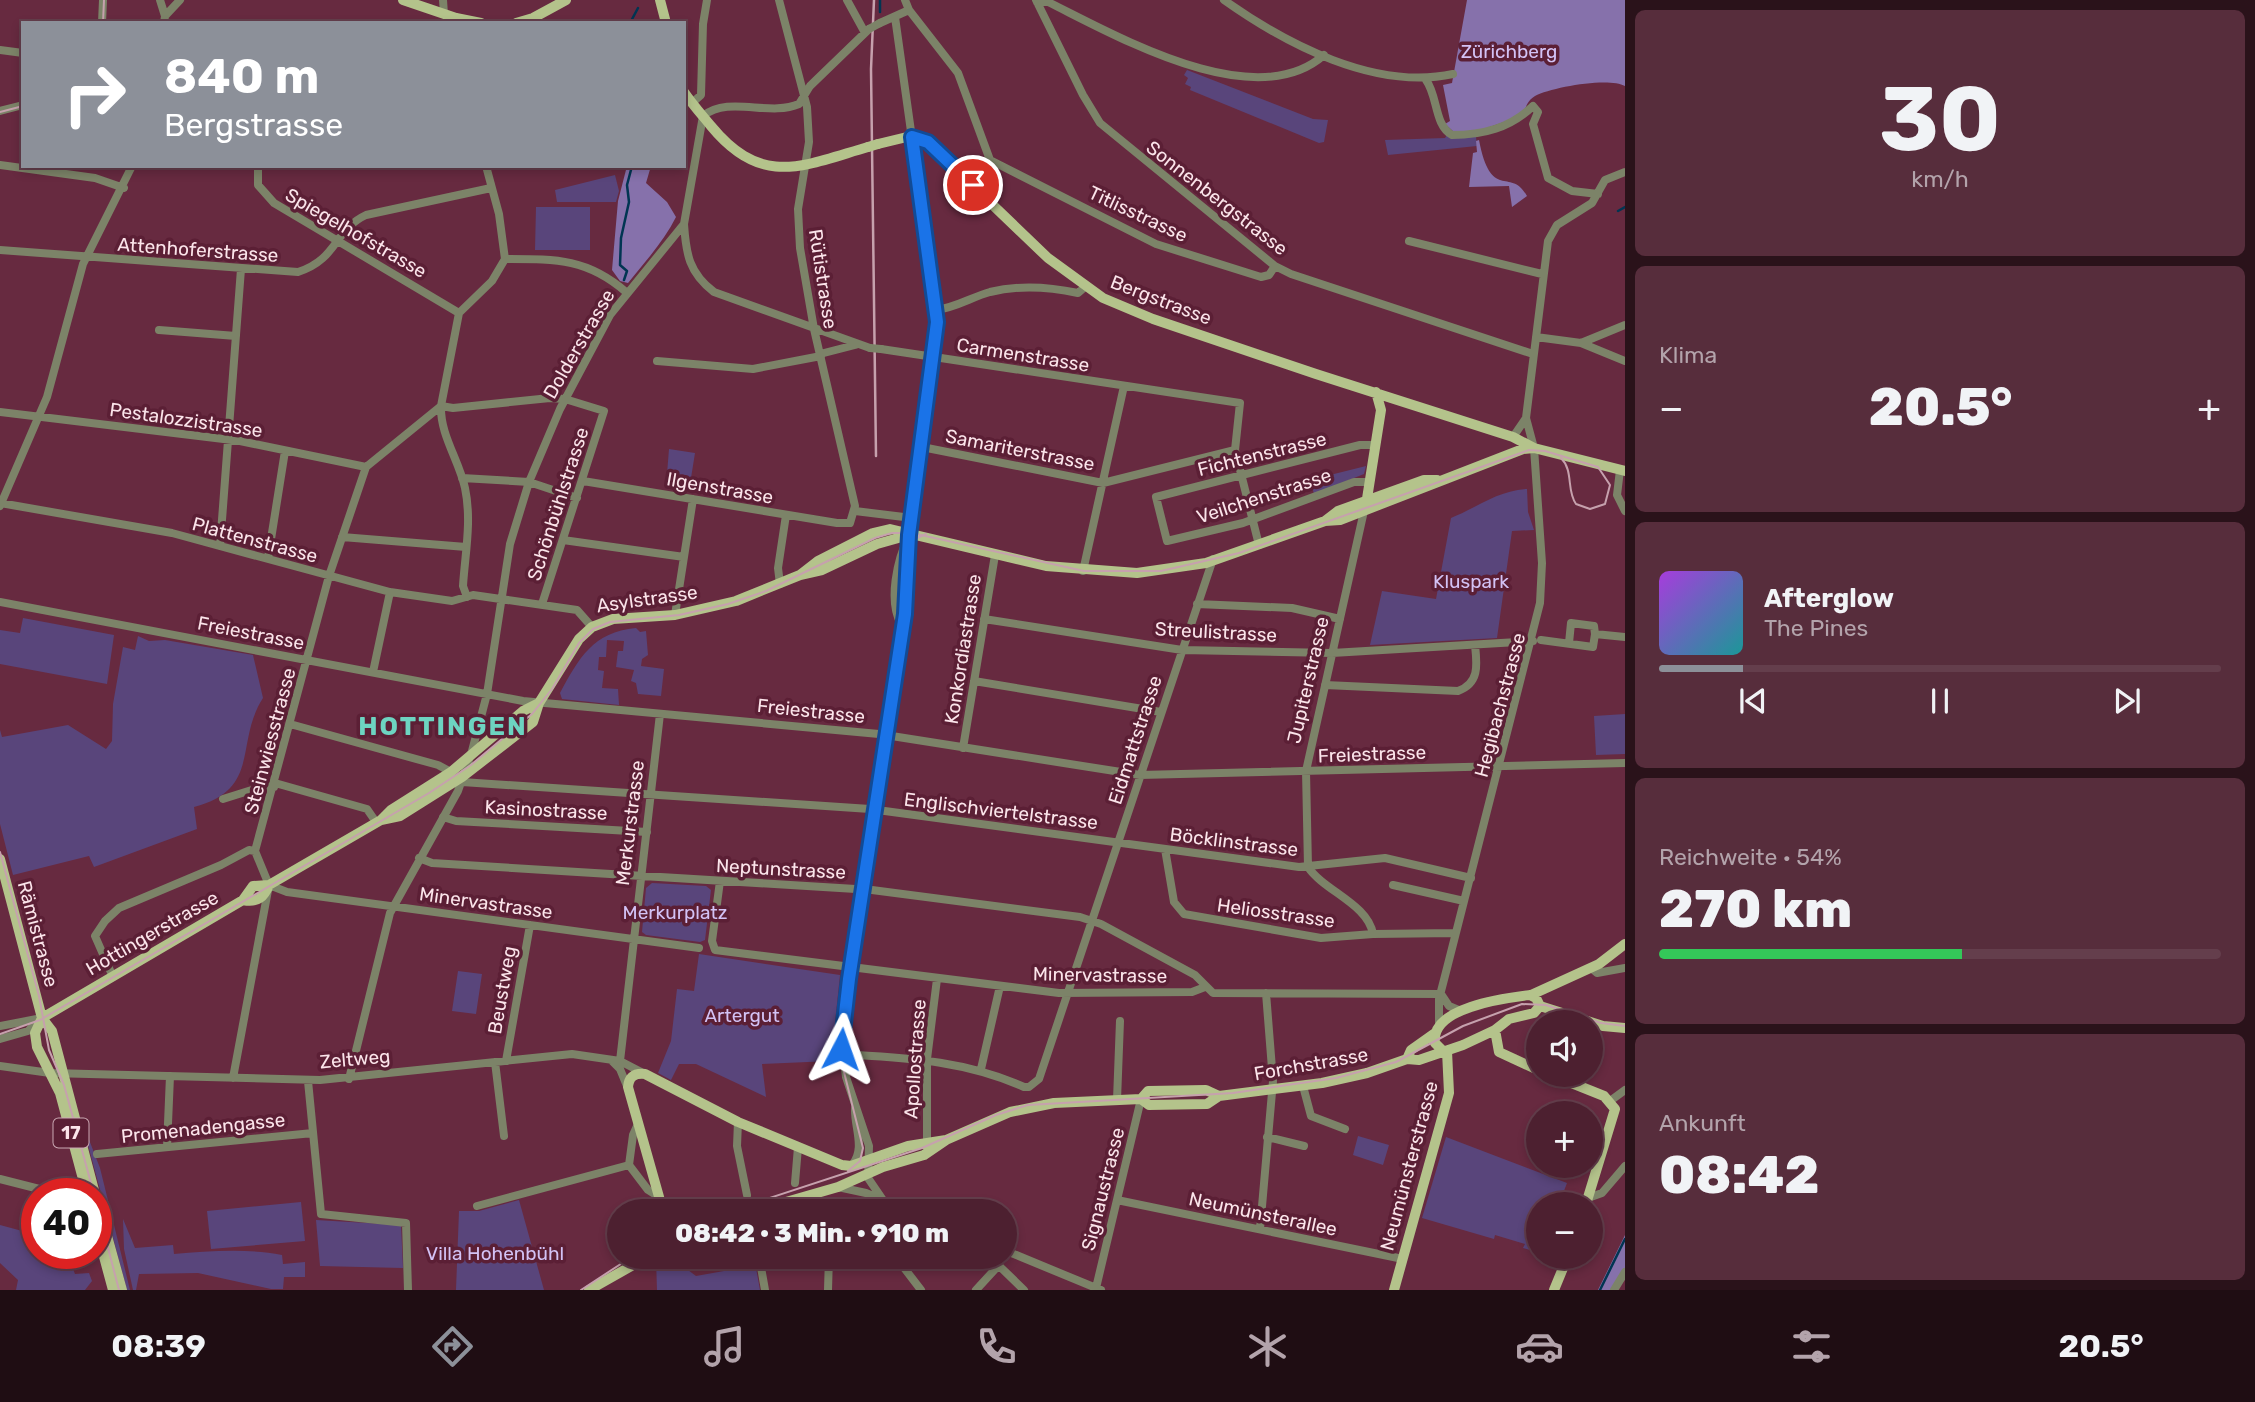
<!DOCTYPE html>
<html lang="de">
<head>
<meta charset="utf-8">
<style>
  :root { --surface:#4d2030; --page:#572d3c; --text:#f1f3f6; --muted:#b3a3ab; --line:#643e4c; --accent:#8c9099 }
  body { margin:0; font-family:Rubik,sans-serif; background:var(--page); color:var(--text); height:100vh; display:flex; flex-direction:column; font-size:26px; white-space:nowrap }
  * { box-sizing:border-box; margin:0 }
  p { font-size:23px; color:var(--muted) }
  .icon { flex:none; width:38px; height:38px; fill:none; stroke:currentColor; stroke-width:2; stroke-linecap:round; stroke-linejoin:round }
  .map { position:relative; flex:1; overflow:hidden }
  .drawer { display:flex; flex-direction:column; gap:10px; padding:10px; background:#2a121a; width:630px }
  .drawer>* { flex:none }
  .top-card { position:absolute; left:21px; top:21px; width:665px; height:147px; border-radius:0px; box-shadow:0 4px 10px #0003,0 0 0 2px var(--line); background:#8c9099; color:#fff; overflow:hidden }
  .fabs { position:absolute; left:1526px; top:1010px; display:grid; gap:14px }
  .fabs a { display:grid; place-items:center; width:77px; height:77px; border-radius:50%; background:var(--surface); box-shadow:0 4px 10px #0003,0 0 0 2px var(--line); font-size:35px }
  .speed { position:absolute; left:21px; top:1178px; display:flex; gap:14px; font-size:35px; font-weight:700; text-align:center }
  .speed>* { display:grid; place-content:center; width:91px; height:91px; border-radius:50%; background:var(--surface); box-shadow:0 4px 10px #0003,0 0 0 2px var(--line); line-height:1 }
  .speed .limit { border:10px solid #d22; background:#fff; color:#111 }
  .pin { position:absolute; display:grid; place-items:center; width:60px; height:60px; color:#fff; margin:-30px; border:4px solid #fff; border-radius:50%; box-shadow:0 2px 7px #0007 }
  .me { position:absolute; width:77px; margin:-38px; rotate:4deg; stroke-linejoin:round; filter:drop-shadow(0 0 5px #0008) }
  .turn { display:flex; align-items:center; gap:24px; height:147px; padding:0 28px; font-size:32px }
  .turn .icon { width:91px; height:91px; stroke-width:2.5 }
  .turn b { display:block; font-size:49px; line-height:60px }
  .big { font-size:52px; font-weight:800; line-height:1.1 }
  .drawer .card { flex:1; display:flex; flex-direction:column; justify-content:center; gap:10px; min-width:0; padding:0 24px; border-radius:10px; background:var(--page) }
  .drawer .dial { align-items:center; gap:0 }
  .dial b { font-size:91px; line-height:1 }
  .song { display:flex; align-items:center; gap:21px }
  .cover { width:84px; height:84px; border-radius:10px; background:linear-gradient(135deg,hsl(280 70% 55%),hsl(180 70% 35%)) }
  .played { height:7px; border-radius:4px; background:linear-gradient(90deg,var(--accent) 15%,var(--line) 15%) }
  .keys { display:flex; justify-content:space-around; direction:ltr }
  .heat { display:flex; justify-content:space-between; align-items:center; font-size:38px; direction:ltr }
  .charge { height:10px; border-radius:5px; background:linear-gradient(90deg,#34c759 54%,var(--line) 0) }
  .trip { position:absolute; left:607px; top:1199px; width:410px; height:70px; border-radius:35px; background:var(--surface); box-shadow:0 4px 10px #0003,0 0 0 2px var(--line); font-weight:800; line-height:70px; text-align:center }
  .dock { display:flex; height:112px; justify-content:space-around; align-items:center; background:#1f0d13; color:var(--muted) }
  .dock .icon { width:49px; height:49px }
  .dock .current { color:var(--accent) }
  .dock b { font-size:32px; color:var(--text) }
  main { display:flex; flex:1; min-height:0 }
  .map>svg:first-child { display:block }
  .green { fill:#59457b }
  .forest { fill:#8671ab }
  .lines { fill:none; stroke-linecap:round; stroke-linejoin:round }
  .stream { stroke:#013552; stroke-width:2.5 }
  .minor { stroke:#7c8368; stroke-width:8 }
  .major { stroke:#b4c38b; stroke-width:10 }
  .tram { stroke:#c6a1ad; stroke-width:2 }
  .rail { stroke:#c6a1ad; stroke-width:2.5 }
  .minor-bridge { stroke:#7c8368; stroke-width:8 }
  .major-bridge { stroke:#b4c38b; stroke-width:10 }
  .route-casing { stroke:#114b97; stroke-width:18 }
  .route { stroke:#1a73e8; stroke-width:12 }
  .labels { text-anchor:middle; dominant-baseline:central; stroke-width:7; stroke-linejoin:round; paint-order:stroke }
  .shield { fill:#5b1f35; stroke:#cba9b4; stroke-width:2 }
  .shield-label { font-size:18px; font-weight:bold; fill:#fbe4ea }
  .park-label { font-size:19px; fill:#d3c2f5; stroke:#5b1f35 }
  .street-label { font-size:19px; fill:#fbe4ea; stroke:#5b1f35 }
  .district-label { font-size:26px; font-weight:bold; letter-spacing:2px; fill:#6dd4c1; stroke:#5b1f35 }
</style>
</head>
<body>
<main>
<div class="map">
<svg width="1625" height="1290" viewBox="0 0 1625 1290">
  <rect width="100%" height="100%" fill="#672a40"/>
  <path class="green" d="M1187,70l126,49 15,1 -4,22 -5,1 -129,-53 1,-3 -6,-3 3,-6 -4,-3z
    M1447,135l29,2 1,9 -89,9 -3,-15 60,-2z
    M615,175l4,16 -3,11h-59l-2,-12z
    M536,207h54v43h-55z
    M669,449l26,4 -4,25 -24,-4z
    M1366,466l-2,8 -50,20 -4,-14z
    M1527,489l1,23 6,18 -22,1 -15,107 -127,7 12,-54 54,8 15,-81c27,-11 46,-27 76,-29z
    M23,618l91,17 -7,49 -107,-20v-34l20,3z
    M636,628l4,4 6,-1 2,24 -6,4 -1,7 23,3 -3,27 -23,-2 -2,-11 -5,-2 3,-11 -18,-3 2,-16h5l1,-10 -17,-1 -1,17h-7l-1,13 6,1 -2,17 16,1 1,16 -57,-6 -2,-6c19,-35 33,-61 76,-65z
    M138,636l11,5 16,-1 88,15 10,43c-29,45 -1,91 -69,109l3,22 -103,38 -5,-11 -76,19 -13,-51v-94l2,7 66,-12 38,24 6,-8 1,-37 10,-57 12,3z
    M1625,714v40l-29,1 -2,-39z
    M652,883l54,3 5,4 -6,50 -5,2 -54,-7 -4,-3 4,-44z
    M699,954l141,21 -9,86 -69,3 4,33 -70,-33h-17l-8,16 -13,-7 13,-32 6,-52 17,2z
    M458,971l24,3 -6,40 -24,-3z
    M81,1119l19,49 30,122h-3z
    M1358,1136l31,9 -6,20 -30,-10z
    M1446,1137l121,46 -8,21h-21v33l-8,13 -7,-2 2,-4 -30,-9 -1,4 -72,-21z
    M519,1200l25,90h-88l3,-79h20z
    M301,1202l4,39 -94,8 -4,-38z
    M123,1219l12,29 38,-3 1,9c35,-3 73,-6 108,1l1,9 22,-2v15h-21l-1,12h-12l-73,-16 -59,1 -3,16h-3l-9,-41z
    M37,1220v33h46l2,6 -14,5 4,10 14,-1 3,8 -7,9h-69l2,-10 -18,-17v-38l26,7z
    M316,1220l85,5 2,43 -83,-2z
    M663,1257l2,4h17l2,6 12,9 28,-5 6,-14h24l6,33h-103l-1,-31z"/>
  <path class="forest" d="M1467,0h158v86c-16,-9 -73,1 -90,10 -7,4 -10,11 -11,19l-40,14 -29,4 -10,-9 5,-3 -7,-36 9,-2z
    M1479,140c12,63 32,26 48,56l-15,11 -3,-21 -40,1 4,-34 4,-1 -1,-11z
    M627,166h24l-5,17 21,19 9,15c-12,24 -31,45 -48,66l-8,-2 -8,-11 6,-69z
    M1625,1235v40l-10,15h-17z"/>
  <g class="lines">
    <path class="stream" d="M880,0v12
      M630,23l8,-15
      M1618,211l7,-4
      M624,280l3,-9 -7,-6 1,-27 8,-36 -2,-17 5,-19
      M1600,1290l25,-51"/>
    <path class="minor" d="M160,0l5,16 -1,7
      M443,0l1,14
      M847,0l17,31
      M905,0l4,10 49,63 32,87 166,84 105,33 8,-2 6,-9
      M1036,0l47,95 17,28 175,143 16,8 242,80
      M1224,0c62,44 151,91 229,74
      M1037,2h11c69,34 207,114 276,53
      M165,16l15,-16
      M102,23l1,-23
      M880,23l29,-13
      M0,50l23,3
      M1426,80c12,16 8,45 26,55 31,0 58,-7 81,-29l5,6 -5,12 15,54 24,13 26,3
      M692,103l9,-8 2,-71 4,-24
      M0,111l23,-6
      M0,165l95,13 29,10
      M258,166v19l16,18 185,110
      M973,185l12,-13 5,-12
      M684,224c2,30 5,49 30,68l156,56
      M1409,241l133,33
      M0,250l298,22c40,-13 36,-42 68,-57l125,-27
      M505,259c50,0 82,-1 121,33
      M936,310c19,-2 36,-13 54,-18 28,-7 60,-5 88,1l7,-6
      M159,330l77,6
      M1536,337l45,6 44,-18
      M1581,343l44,18
      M881,349l359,54 -5,47 24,95
      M820,354l35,-9
      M657,361l96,8 68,-13
      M441,406l12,2 97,-10 15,1 39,12 -62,193
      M0,412l240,29 126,26
      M1513,437l13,-19
      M922,447l181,36 132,-33
      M1620,470l-3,25 8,16
      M462,478l67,4 48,16
      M583,481l254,42h13l5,-17 -41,-177 -14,-81 -2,-39 11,-67 -2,-35 -28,-107
      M1370,482h-16l-111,41 -76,18 -11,-44 204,-52h15
      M0,503l172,30 218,59 62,9 21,-6 104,15 15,17
      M0,506l47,-109 36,-133 49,-98
      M855,511l57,7
      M1364,511l-58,260 2,96c16,24 60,37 65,67
      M342,537l124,10
      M563,540l121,17
      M220,546l21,-277
      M268,558l17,-107
      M1083,571l41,-185
      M780,584l-2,-16 8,-53
      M467,597l-4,-11c2,-32 9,-65 2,-98 -6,-28 -25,-53 -24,-82l18,-93 33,-32 13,-22 -6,-45 -13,-48
      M0,602l523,99 356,33 261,41 485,-12
      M1197,604l95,4 48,11
      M675,615l18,-116
      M984,619l198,31 150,3 201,-12
      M901,624c-13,-23 -4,-65 8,-88
      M1541,640l52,7 2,-13 30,3
      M1569,643l2,-20 23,3 1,8
      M373,672l17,-80
      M974,681l187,31
      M1325,685l133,6c22,-8 19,-27 17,-46
      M290,724l148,41 13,7
      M963,748l32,-193
      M462,782l408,27 429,58 86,-9 86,20
      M275,783l92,26 9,13
      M223,799l38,-12h13
      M443,817l13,4 191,11
      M1165,849l9,53 10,12 137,24 52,-4 82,-1
      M419,858l13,5 440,27 208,27 21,7 94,51 18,18 228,1
      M720,881l-8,60 3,9 344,43 133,-1 13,-5
      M269,885l18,7 412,56
      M1393,885l71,16
      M1591,968l6,5 28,-5
      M113,977l-18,-41 10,-15 14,-13 102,-43 28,-15 6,1
      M1441,994l8,12 12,5
      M0,1026l42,-8
      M1439,1026v-27l8,-31 93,-365 2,-40 -8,-115 -8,-30 22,-177 9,-16 35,-22 13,-23 20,-8
      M0,1039l28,-8 12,-12
      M842,1054c64,4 122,6 182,33h5l10,-8 174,-520
      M611,1060l9,9 7,17
      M506,1061l24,-136
      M620,1061l40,-347
      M495,1062l9,74
      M0,1066l50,7 270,7 252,-26 48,7 25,13
      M981,1069l19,-83
      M233,1078l36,-193 -14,-34 74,-275 37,-109 75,-61
      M349,1079l41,-166 68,-122 14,-40 15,-57 23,-150 19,-62 31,-73 50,-94 74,-91 19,-108c26,-21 66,1 96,-12l11,-18 59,-57
      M308,1081l13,133 85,9 2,67
      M1303,1086l8,30 34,13
      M1117,1100l3,-79
      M1610,1101l15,-11
      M738,1122l-1,24 10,49
      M638,1124l-5,11 -4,30 19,25 11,7
      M1267,1137l37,9
      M927,1142v-83l10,-80
      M167,1147l3,-71
      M97,1154l216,-21
      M852,1165c14,-16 2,-38 3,-57
      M0,1179l59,15
      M795,1183l3,-36
      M838,1187l28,6 42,18
      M1588,1198l14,-5 23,-27
      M883,1200l-15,-22 1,-32 -23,-69 -5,-42 64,-421 4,-79 28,-218 -42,-300
      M1117,1200l286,59
      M477,1206l152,-41
      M1260,1229l13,-148 -7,-88
      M1004,1250l97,40
      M759,1256l6,34
      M895,1256l26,34
      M989,1256l35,34
      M1096,1288l45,-189
      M828,1290l1,-34
      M976,1290l22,-24
      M1614,1290l11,-18"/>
    <path class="major" d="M403,0l53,18 25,5
      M660,0l6,23
      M516,23l17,-5 33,-18
      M684,92c8,12 18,23 27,34 51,62 91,40 157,21
      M878,144l29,-7 21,6 120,115 55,40 50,21 163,55 197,63 21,11
      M1366,505l15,-95 -5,-18
      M1325,521l13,-10 86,-31h13
      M800,575l22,-5 55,-26 32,-9
      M381,820l19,-4 62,-39 71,-55 6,-19
      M0,859l42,159 10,13 43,163
      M243,900c15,3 21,-3 26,-15
      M1531,995l68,-31 26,-20
      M1540,1006l63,20 22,2
      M42,1018l201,-118 10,-14 16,-1 112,-65 10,-10 60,-38 72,-61 16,-8 40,-64 13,-12 21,-8 62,-4 61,-14 64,-26 18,-14 55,-28 17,-4 156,37 91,7 69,-10 119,-42 15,-1 183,-71 11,-1 91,23
      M42,1018l-7,15 2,14 23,46 27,101
      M1495,1030l4,22 39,18
      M1443,1051l-8,-8c-5,-36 71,-45 95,-48l6,3 4,8
      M1407,1059l4,-9 24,-17
      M1549,1074l55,22 11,13 -29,95
      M1141,1099l8,6 58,-1 12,-8 103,-13 45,-10 40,-14 12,1 44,-15 32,-15 14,-11 25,-6 6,-7
      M96,1196l26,94
      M663,1211l-35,-124c1,-10 6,-14 17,-13l93,48 104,43 9,1 57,-20 38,-6
      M755,1211l83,-24 45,-20 41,-12 22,-15 64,-28 44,-9 87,-4 7,-8 58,-1 13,6
      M96,1227l17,63
      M589,1290l60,-34
      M1394,1290l55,-197 -2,-42
      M1554,1290l14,-34"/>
    <path class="tram" d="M103,23l1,-23
      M0,112l23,-6
      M0,852l39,144 10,54 15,35 30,109
      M0,1034l40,-14 389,-227 42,-28 61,-51 20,-25 27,-46 14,-14 17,-7 69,-7 49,-11 38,-13 109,-53 17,-5h20l172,38h77l78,-18 290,-103 16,1 53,16 12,18 -5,19 -15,5 -14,-5c-10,-14 -2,-33 -15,-46
      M848,1171l12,-10 3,-13 -22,-88 -1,-34 57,-375 8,-97 8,-14 13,-6
      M96,1202l23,88
      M730,1211l192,-63 74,-33 32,-10 205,-12 103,-15 60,-16 67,-36 59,-22 24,1 55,18 24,3
      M581,1290l52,-34"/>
    <path class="rail" d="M874,0l-3,69 5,387"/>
    <path class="minor-bridge" d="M869,29l11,-6
      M870,348l11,1"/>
    <path class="major-bridge" d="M868,147l10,-3"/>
  </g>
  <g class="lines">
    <g class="route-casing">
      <path id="route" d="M841,1049l8,-70 56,-365 4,-79 28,-213 -25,-185 16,5 45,43"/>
    </g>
    <use href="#route" class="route"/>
  </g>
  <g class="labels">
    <rect class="shield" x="53.5" y="1118.5" width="35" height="29" rx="5"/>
    <g class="shield-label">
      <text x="71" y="1133">17</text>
    </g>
    <g class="park-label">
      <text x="1509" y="51">Zürichberg</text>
      <text x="1471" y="581">Kluspark</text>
      <text x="675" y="912">Merkurplatz</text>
      <text x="742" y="1015">Artergut</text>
      <text x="495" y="1253">Villa Hohenbühl</text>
    </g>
    <g class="street-label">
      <text transform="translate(1217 198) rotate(38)">Sonnenbergstrasse</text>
      <text transform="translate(1138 214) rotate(25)">Titlisstrasse</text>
      <text transform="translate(356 233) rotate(30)">Spiegelhofstrasse</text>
      <text transform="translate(198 250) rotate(4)">Attenhoferstrasse</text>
      <text transform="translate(823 279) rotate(81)">Rütistrasse</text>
      <text transform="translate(1161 300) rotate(21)">Bergstrasse</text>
      <text transform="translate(579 344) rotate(-60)">Dolderstrasse</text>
      <text transform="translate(1023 355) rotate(9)">Carmenstrasse</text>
      <text transform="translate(186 420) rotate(8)">Pestalozzistrasse</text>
      <text transform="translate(1020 450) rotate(11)">Samariterstrasse</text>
      <text transform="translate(1262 454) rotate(-14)">Fichtenstrasse</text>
      <text transform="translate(720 488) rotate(10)">Ilgenstrasse</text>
      <text transform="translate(1264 496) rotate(-18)">Veilchenstrasse</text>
      <text transform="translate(558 504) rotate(-72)">Schönbühlstrasse</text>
      <text transform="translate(255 540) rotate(15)">Plattenstrasse</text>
      <text transform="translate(647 599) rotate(-8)">Asylstrasse</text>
      <text transform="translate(1216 632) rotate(3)">Streulistrasse</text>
      <text transform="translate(251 633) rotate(11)">Freiestrasse</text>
      <text transform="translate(963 649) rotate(-81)">Konkordiastrasse</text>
      <text transform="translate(1308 680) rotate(-77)">Jupiterstrasse</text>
      <text transform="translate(1500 705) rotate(-75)">Hegibachstrasse</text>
      <text transform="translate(811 711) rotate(6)">Freiestrasse</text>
      <text transform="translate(1135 740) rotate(-72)">Eidmattstrasse</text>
      <text transform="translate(270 741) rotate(-75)">Steinwiesstrasse</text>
      <text transform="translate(1372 754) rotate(-2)">Freiestrasse</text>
      <text transform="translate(546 810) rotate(3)">Kasinostrasse</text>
      <text transform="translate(1001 811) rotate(7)">Englischviertelstrasse</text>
      <text transform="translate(630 823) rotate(-83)">Merkurstrasse</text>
      <text transform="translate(1234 842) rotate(7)">Böcklinstrasse</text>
      <text transform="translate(781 869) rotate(3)">Neptunstrasse</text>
      <text transform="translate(486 903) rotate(8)">Minervastrasse</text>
      <text transform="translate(1276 913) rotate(8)">Heliosstrasse</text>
      <text transform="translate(152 933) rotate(-30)">Hottingerstrasse</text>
      <text transform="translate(38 934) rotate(75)">Rämistrasse</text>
      <text transform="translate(1100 975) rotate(1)">Minervastrasse</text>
      <text transform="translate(502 990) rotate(-80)">Beustweg</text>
      <text transform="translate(355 1059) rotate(-5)">Zeltweg</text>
      <text transform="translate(915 1059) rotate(-86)">Apollostrasse</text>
      <text transform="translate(1311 1064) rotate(-10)">Forchstrasse</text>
      <text transform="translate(203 1128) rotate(-6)">Promenadengasse</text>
      <text transform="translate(1409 1166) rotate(-75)">Neumünsterstrasse</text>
      <text transform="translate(1103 1189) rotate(-76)">Signaustrasse</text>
      <text transform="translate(1263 1214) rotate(12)">Neumünsterallee</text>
    </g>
    <g class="district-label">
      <text x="443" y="726">HOTTINGEN</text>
    </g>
  </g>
</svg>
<div class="fabs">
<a><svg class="icon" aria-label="sound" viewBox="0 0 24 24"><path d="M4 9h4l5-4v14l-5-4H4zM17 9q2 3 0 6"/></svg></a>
<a>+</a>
<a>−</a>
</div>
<div class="speed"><div class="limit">40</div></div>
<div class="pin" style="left:973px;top:185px;background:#d93025"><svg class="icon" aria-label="arrive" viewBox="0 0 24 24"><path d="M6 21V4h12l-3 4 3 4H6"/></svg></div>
<svg class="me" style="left:841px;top:1049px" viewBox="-20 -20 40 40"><path d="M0-17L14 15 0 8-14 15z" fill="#1a73e8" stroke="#fff" stroke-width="4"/></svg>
<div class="trip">08:42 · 3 Min. · 910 m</div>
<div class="top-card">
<div class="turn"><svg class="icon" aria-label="right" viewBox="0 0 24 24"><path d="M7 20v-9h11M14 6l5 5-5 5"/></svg><div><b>840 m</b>Bergstrasse</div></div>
</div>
</div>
<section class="drawer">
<div class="card dial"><b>30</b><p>km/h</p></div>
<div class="card"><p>Klima</p>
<div class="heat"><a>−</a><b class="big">20.5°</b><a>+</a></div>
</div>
<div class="card">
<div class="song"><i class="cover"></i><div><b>Afterglow</b><p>The Pines</p></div></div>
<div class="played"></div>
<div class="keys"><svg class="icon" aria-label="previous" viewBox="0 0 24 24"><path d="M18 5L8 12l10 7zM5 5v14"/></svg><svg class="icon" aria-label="pause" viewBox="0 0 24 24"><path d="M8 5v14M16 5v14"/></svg><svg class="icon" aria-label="next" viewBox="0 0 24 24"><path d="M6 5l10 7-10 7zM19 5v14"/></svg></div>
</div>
<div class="card"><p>Reichweite · 54%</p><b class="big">270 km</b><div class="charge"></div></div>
<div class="card"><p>Ankunft</p><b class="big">08:42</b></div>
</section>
</main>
<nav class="dock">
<b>08:39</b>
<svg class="icon current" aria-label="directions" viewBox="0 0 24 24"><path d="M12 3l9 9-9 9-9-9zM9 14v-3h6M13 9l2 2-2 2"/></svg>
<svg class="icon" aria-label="music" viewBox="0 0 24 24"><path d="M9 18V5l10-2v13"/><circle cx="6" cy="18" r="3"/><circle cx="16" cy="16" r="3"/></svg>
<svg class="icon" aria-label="phone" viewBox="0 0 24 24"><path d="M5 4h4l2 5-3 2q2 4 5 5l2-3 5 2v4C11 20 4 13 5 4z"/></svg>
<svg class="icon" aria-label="climate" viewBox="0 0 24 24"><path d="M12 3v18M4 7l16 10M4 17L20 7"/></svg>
<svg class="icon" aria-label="car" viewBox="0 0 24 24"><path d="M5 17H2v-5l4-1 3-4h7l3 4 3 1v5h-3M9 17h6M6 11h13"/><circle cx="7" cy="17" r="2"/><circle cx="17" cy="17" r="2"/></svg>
<svg class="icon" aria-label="filters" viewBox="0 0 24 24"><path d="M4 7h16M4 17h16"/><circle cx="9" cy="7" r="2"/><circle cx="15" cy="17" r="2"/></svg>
<b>20.5°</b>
</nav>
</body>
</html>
